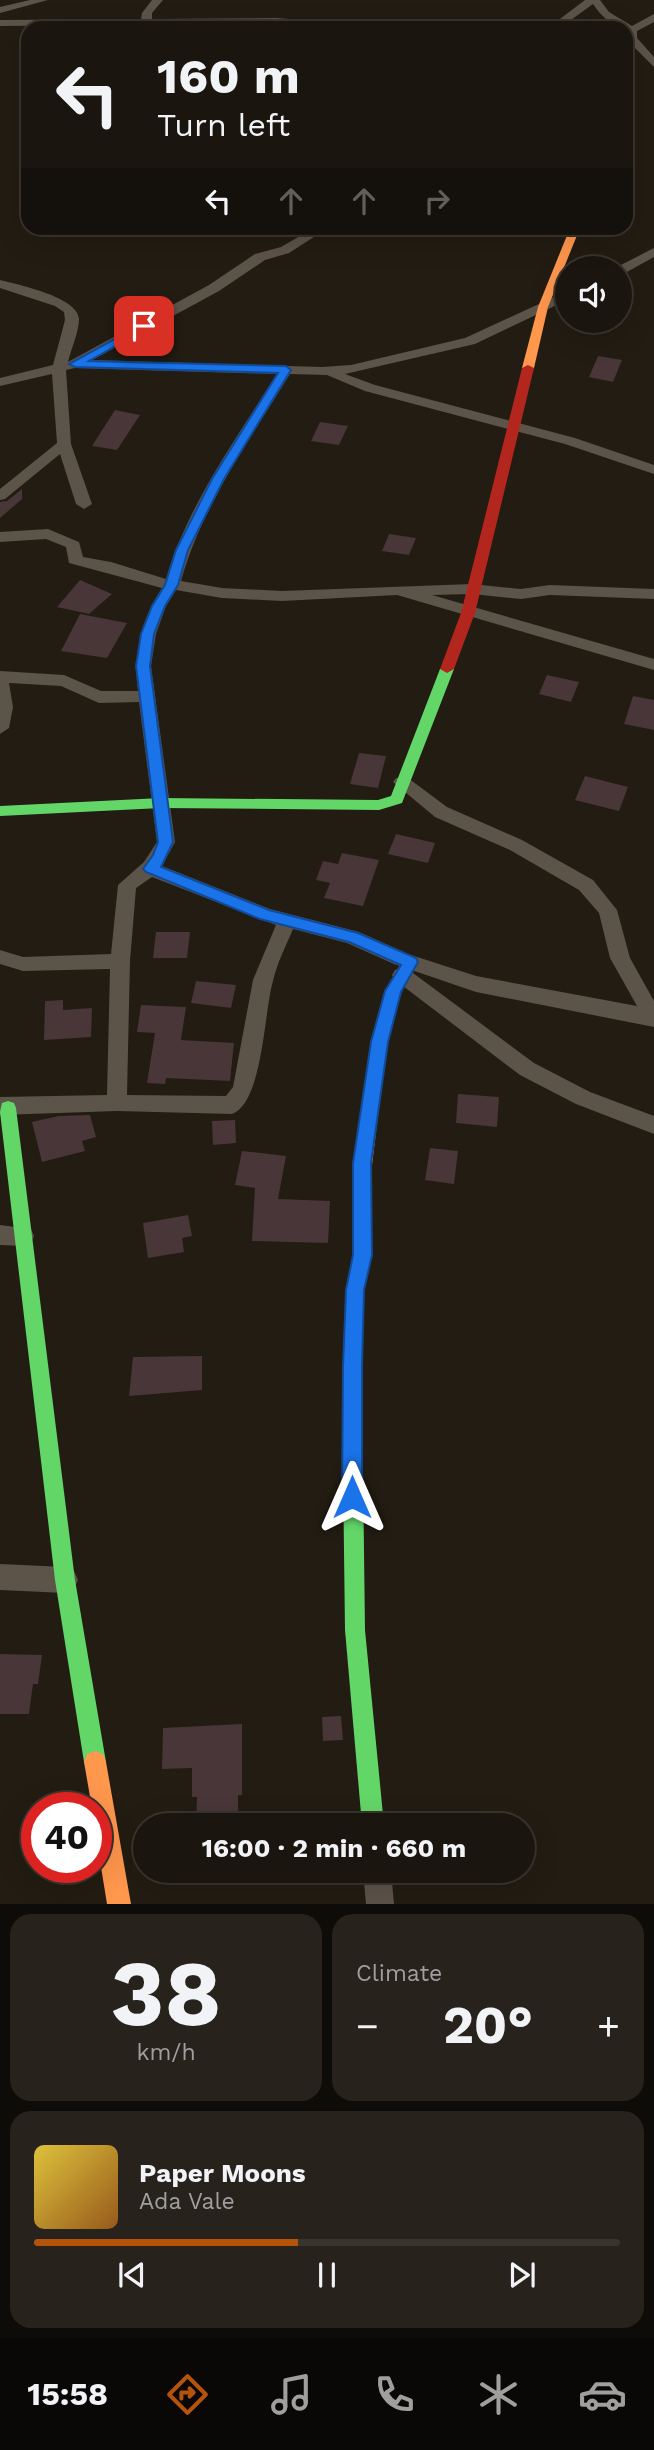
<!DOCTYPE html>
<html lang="en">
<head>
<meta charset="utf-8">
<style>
  :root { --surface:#1a150e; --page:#27221c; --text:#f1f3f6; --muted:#9f9f9e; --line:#38342e; --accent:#b45309 }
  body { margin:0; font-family:"Work Sans",sans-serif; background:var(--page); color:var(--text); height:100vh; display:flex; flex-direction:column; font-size:26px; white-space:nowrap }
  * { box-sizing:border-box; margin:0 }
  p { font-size:23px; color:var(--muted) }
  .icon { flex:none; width:38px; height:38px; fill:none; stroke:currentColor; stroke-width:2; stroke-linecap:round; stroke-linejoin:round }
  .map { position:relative; height:1904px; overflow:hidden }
  .side { display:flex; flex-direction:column; gap:10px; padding:10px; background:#0e0c08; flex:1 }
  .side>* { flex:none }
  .guide { position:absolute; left:21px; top:21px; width:612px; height:214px; border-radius:21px; box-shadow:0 7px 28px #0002,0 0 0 2px var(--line); background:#1a150e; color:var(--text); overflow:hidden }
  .controls { position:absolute; left:555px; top:256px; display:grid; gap:14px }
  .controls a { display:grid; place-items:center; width:77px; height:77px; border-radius:50%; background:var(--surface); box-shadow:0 7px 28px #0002,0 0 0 2px var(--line); font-size:35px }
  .speed { position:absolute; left:21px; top:1792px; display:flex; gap:14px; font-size:35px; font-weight:700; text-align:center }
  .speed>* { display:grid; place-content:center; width:91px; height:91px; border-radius:50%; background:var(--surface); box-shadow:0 7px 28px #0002,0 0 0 2px var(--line); line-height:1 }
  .speed .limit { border:10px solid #d22; background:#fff; color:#111 }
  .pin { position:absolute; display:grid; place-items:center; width:60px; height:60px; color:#fff; margin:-30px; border-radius:14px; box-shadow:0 4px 10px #0006 }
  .me { position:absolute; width:77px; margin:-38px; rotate:0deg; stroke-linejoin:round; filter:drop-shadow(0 0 5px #0008) }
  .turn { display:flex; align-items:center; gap:24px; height:147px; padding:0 21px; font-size:32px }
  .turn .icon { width:91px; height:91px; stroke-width:2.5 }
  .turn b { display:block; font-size:49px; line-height:60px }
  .lanes { display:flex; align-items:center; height:66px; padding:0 21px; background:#0003; justify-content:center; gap:35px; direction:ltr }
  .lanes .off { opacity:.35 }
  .big { font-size:52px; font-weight:700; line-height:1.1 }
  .side .card { flex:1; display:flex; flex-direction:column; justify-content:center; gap:10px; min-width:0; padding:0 24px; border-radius:21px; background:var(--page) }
  .side .dial { align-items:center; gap:0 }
  .dial b { font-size:91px; line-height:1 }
  .song { display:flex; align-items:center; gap:21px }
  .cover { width:84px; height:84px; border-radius:10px; background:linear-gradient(135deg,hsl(50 70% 55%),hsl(30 70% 35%)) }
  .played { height:7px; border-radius:4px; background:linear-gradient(90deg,var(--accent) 45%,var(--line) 45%) }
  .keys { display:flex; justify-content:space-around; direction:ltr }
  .heat { display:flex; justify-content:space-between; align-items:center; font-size:38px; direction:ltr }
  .side .tiles { flex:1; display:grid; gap:10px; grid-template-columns:1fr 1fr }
  .card:last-child { grid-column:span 2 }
  .trip { position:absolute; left:133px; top:1813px; width:402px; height:70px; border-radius:35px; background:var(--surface); box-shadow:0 7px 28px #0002,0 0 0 2px var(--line); font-weight:700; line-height:70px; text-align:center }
  .dock { display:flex; height:112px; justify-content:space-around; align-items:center; background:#0a0806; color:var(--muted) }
  .dock .icon { width:49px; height:49px }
  .dock .selected { color:var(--accent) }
  .dock b { font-size:32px; color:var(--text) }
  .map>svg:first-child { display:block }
  .building { fill:#483638 }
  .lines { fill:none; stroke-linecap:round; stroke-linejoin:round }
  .street { fill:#5c5349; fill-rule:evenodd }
  .fast { fill:#63d668; fill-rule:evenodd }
  .slow { fill:#ff974d; fill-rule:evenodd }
  .jam { fill:#b3261e; fill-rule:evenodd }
  .route { fill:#1a73e8; stroke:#114b97; stroke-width:2 }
</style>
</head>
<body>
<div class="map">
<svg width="654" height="1904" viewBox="0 0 654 1904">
  <rect width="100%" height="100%" fill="#221c12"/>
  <path class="building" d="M598,356l24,4 -9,22 -24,-5z
    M115,410l25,5 -23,35 -25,-4z
    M320,422l28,4 -9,19 -28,-4z
    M22,489v10l-22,19v-16l7,-1z
    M389,534l27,4 -7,17 -27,-4z
    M80,580l32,14 -23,20 -32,-7z
    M80,614l47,9 -20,35 -46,-7z
    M547,675l32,7 -8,20 -32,-8z
    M633,696l21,4v30l-30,-6z
    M359,753l27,3 -8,32 -28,-4z
    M585,776l43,11 -9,24 -44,-11z
    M396,834l39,9 -7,20 -40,-9z
    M342,853l37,7 -16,46 -39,-8 6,-15 -14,-3 7,-19 15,3z
    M156,932h34l-3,26h-34z
    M196,981l40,4 -5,23 -40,-5z
    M63,1000v10l29,-2 -1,29 -47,3 1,-39z
    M141,1005l45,2 -5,33 53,3 -4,38 -64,-3 -1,6 -18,-1 8,-50 -18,-1z
    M458,1094l41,3 -2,30 -41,-4z
    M90,1115l6,22 -14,4 3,10 -43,11 -10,-40 27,-6z
    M235,1120l1,23 -23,2 -1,-24z
    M430,1148l28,3 -4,33 -29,-4z
    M242,1151l44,5 -8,43 52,2 -2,42 -76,-2 3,-53 -20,-3z
    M188,1215l4,21 -10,2 2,14 -36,6 -5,-35z
    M202,1356v34l-73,6 4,-39z
    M0,1654l42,1 -4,29h-5l-4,30h-29z
    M341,1716l2,24 -20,1 -1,-24z
    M242,1724v71h-4v30h-42l1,-28h-5v-29l-30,1 1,-41z"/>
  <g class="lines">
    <path class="street" d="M30,0h18l-48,13v-6z
      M152,0h11l-11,13v6l124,-1 90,7 5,3 -95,-4 -276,2v-6l141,-1 1,-6z
      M585,0h15l9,12 23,14 22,-12v8l-17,9v7l17,19v10l-26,-26 -2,-13c-14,-1 -25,-12 -33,-24l-33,24h-12z
      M314,228h14l-39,25 -24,7 -46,31 -127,69 230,7 29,-2 114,-27 102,-47v9l-92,44 -130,30 30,11 200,53 79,27v9l-89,-30 -200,-53 -38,-16 -37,-1c-41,66 -88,132 -109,207l41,7 60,3 190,-7 49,5 29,-4 104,4v10l-104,-4 -29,4 -49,-5 -40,1 222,64v11l-257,-75 -115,6 -60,-3 -46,-8 -10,16 -10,28 -5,32 24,176 -13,24 108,43 89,23 49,22 68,22 161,30 -27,-48 -11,-45 -20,-23 -69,-40 -75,-33 -42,-35 3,-4h12l39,29 75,33 71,40 24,30 13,48 24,43v26l-178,-35 -82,-28 -47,-21 -54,-14c-7,17 -16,34 -20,52 -9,30 -10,122 -41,133l-115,-3 -117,4v-18l107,-2 3,-126 -87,2 -23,-7v-14l23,7 88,-3 7,-69 26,-23 13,-20 -18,-140 -40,1 -38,-17 -52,-3 4,24 -4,21 -9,6v-63l64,4 37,16h37c-5,-38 3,-71 24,-103l-93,-25 -3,-16 -20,-8 -46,3v-10l48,-3 31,13 4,15 28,5 55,17c22,-75 70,-140 111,-205l-202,-6 -9,2 5,74 21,60 -8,5 -8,-5 -16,-50 -55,45 -5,1v-11l57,-46 -5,-69 -52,12v-8l53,-13 12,-45 -1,-8 -9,-6 -55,-18v-8c19,5 78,17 79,39 0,13 -8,30 -11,43l141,-77 46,-31 26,-7zM152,877l124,48 -23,55 -20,107 -7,9 -99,-1 3,-134 6,-73z
      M654,248v9l-29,16 -5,1v-6h-5z
      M402,967l7,3 125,93 56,29 64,24v18l-78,-30 -56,-29 -125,-95 -3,-5 3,-5z
      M0,1225l31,4 3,7 -3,7 -8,3 -23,-1z
      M0,1564l65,3 9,4 4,9 -4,9 -9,4 -65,-3z
      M363,1871h28l3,33h-28z"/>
    <path class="fast" d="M447,665l7,4 -52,134 -23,7 -218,-2 -161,8v-10l161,-8 217,2 13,-4 49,-127z
      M8,1101l6,2 2,5 59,472 31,182 -3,8 -8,3 -8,-3 -3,-8 -29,-182 -55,-468 2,-9z
      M362,1166l6,2 3,5v82l-7,35 -2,102 3,238 19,195h-22l-17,-195 -3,-238 4,-102 7,-35v-82l3,-5z"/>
    <path class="slow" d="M570,228h10l-32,79 -14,61 -10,2 -2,-2 16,-61z
      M410,956l6,2 2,4 -17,30 -14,50 -16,131 -3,5 -6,2 -6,-2 -3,-5 18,-131 14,-51 19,-33z
      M95,1751l8,3 3,8 25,142h-24l-11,-68v-28h-4l-8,-46 3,-8z"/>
    <path class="jam" d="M528,365l6,3 -59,245 -21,56 -7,4 -7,-4 21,-56 61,-245z"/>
  </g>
  <path class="route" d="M144,323l4,1v4l-59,33 197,5 5,4 -67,109 -36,71 -10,35 -13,21 -11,28 -4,32 23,176 -12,25 108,43 89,23 58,25 2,4 -17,30 -13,50 -17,121 1,92 -8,35 -2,77v130l-3,7 -7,3 -7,-3 -3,-7 1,-130 3,-77 7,-35v-92l18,-121 14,-51 16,-26 -52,-23 -89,-23 -114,-47 -3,-3 10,-14 5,-13 -22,-176 5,-32 11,-28 13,-21 11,-35 36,-71 66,-106 -203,-6 -6,-3z"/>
</svg>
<div class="controls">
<a><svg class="icon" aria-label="sound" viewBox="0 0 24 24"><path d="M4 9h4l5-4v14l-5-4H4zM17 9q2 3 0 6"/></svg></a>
</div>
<div class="speed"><div class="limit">40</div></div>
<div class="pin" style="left:144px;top:326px;background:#d93025"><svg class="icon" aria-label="arrive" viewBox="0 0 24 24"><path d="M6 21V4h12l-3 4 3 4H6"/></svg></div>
<svg class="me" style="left:352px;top:1497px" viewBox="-20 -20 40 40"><path d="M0-17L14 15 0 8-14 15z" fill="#1a73e8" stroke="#fff" stroke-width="4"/></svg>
<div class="trip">16:00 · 2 min · 660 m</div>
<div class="guide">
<div class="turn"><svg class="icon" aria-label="left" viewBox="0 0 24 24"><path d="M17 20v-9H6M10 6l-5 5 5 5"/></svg><div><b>160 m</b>Turn left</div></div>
<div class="lanes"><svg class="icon" aria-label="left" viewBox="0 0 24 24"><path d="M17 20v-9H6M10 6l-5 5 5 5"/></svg><svg class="icon off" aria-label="ahead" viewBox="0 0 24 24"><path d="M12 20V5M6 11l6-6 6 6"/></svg><svg class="icon off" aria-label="ahead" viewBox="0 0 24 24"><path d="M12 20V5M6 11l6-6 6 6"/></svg><svg class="icon off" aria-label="right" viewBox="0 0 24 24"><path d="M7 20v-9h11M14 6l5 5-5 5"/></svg></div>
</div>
</div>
<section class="side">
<div class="tiles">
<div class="card dial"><b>38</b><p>km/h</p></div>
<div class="card"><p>Climate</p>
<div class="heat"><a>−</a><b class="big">20°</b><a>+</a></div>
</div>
<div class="card">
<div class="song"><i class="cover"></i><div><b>Paper Moons</b><p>Ada Vale</p></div></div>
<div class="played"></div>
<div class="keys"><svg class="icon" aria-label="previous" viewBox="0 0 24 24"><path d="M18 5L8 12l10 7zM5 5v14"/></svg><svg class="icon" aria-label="pause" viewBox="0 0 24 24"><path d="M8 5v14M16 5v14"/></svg><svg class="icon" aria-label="next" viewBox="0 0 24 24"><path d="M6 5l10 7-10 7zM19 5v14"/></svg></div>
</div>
</div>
</section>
<nav class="dock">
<b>15:58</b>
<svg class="icon selected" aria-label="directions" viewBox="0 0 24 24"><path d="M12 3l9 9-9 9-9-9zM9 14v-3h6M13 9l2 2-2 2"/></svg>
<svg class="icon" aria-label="music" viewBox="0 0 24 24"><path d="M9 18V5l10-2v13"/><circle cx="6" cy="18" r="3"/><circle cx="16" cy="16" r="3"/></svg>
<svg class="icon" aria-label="phone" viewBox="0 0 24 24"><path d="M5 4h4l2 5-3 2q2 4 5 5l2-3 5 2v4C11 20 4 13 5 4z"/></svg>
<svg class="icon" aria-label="climate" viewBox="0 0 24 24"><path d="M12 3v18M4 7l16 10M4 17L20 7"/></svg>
<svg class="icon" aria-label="car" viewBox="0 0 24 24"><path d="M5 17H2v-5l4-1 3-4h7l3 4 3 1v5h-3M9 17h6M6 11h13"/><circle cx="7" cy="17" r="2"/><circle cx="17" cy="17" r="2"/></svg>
</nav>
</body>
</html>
